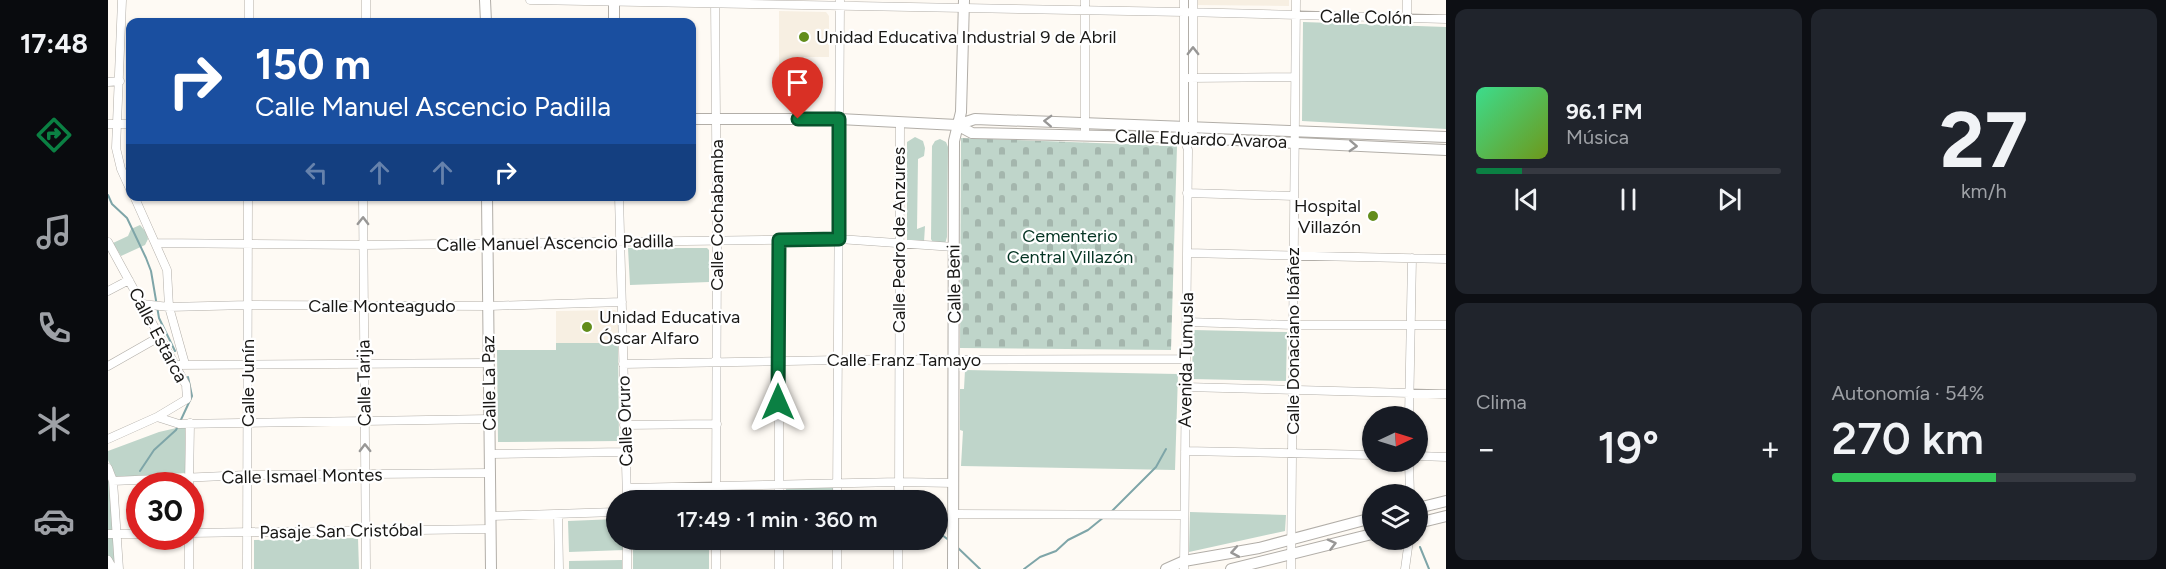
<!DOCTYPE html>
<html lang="es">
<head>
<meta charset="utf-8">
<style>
  :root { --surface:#171b24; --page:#20242c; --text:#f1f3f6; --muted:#9ea1a6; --line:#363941; --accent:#0b8043 }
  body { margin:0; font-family:Figtree,sans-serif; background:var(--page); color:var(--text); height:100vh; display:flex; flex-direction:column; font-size:22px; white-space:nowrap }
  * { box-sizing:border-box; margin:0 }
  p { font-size:20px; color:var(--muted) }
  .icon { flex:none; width:33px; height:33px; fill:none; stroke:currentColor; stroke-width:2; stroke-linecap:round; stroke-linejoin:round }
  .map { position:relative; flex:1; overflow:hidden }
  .side { display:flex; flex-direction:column; gap:9px; padding:9px; background:#0d0f14; width:720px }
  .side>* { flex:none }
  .top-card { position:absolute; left:18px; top:18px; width:570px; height:183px; border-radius:12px; box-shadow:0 2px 4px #0004; background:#1a4fa0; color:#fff; overflow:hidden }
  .needle { width:39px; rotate:86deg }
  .tools { position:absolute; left:1254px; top:406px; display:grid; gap:12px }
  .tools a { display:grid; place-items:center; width:66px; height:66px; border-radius:50%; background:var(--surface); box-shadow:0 2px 4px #0004; font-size:30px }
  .speed { position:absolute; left:18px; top:472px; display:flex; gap:12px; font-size:30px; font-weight:700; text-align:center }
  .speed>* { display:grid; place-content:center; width:78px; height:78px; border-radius:50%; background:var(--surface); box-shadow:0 2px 4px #0004; line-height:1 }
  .speed .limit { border:9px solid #d22; background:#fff; color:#111 }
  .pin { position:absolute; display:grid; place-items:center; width:51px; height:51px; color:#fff; margin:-62px -26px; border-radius:50% 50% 50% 0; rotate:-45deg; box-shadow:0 0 6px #0007 }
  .pin .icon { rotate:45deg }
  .me { position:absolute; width:66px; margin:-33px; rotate:0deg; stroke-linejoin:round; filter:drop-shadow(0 0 4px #0008) }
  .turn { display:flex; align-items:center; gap:21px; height:126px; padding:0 30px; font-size:27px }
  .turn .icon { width:78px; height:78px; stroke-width:2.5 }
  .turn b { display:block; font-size:42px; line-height:51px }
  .lanes { display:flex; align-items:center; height:57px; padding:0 30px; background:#0003; justify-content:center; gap:30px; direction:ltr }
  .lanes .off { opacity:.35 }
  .big { font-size:45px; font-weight:600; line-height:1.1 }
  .side .widget { flex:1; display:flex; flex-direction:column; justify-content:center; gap:9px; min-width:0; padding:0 21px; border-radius:12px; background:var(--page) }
  .side .dial { align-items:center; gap:0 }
  .dial b { font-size:78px; line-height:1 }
  .song { display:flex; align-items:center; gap:18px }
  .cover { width:72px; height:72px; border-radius:9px; background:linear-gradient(135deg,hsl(150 70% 55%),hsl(80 70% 35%)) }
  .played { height:6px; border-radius:3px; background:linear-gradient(90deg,var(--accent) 15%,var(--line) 15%) }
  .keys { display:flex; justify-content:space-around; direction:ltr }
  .heat { display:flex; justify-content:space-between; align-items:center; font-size:33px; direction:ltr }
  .charge { height:9px; border-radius:4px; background:linear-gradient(90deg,#34c759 54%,var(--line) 0) }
  .side .tiles { flex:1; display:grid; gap:9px; grid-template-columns:repeat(2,1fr) }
  .trip { position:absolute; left:498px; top:490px; width:342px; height:60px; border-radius:30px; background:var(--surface); box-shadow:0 2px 4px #0004; font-weight:600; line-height:60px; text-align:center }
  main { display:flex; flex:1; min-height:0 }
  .tab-bar { display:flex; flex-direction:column; width:108px; justify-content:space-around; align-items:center; background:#090b0e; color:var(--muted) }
  .tab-bar .icon { width:42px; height:42px }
  .tab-bar .selected { color:var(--accent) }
  .tab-bar b { font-size:27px; color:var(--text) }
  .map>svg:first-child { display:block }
  .built { fill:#f7efe2 }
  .green { fill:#bfd5ca }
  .cemetery { fill:url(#cemetery-stones) }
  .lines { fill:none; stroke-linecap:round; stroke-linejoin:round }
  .stream { stroke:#7ea5a8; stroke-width:2 }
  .street-casing { stroke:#b2aea8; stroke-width:9 }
  .secondary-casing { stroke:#b2aea8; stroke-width:12 }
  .street { stroke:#fff; stroke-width:8 }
  .secondary { stroke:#fff; stroke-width:10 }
  .oneway { stroke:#989796 }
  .route-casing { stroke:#07532c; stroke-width:15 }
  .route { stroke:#0b8043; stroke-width:10 }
  .poi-dot { fill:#628d1c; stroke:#fff; stroke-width:2 }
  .labels { text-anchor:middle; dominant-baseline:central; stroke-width:4.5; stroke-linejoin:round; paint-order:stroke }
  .street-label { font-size:18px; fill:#191816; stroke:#fff }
  .poi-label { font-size:18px; fill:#191816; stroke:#fff; text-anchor:start }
  .park-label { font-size:18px; fill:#043322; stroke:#fff }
</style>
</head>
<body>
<main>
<nav class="tab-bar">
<b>17:48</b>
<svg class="icon selected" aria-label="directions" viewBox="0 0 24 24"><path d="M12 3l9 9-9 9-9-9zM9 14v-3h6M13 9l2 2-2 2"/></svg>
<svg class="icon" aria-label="music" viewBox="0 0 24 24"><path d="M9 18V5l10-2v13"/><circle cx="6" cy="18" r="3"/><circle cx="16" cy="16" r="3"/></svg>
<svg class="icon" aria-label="phone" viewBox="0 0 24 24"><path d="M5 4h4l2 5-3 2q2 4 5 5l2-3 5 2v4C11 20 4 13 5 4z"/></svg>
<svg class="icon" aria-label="climate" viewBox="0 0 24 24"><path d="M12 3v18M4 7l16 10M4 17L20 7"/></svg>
<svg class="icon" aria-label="car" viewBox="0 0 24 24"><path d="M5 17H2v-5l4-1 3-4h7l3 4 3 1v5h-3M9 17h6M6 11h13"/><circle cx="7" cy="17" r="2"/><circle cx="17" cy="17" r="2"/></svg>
</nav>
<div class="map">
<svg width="1338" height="569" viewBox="0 0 1338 569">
  <defs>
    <pattern id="cemetery-stones" width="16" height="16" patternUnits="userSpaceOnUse" patternTransform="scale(1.5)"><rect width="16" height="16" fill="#bfd5ca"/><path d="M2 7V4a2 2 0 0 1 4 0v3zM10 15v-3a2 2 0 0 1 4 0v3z" fill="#a4b6ad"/></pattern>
  </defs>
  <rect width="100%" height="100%" fill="#fefaf4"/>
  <path class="built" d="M1090,0h91v6l-91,-1z
    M671,11l47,1 3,4v41h-25v9l-25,-2z
    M507,310l3,2v31h-62v-32z"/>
  <path class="green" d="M1195,22l143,5v102l-144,-8z
    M807,137l8,4 2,7 -1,8 -6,3 -1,70 8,-3 -1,16 -17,-1v-99z
    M832,139l6,3 2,5 -1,90 -2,7 -12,-1 -2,-4 1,-93 3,-5z
    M32,225l6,7 2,7 -3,6 -24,11 -8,-13 15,-7 3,-7z
    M520,248h79l2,2v32l-79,3z
    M1085,330l94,2 -1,49 -94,-2z
    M448,343h62l1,98 -121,1 -1,-92h59z
    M857,370l213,4 -3,96 -214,-4 2,-35 -3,-1v-41h4z
    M77,426l1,47 -70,4 -8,-17v-9l51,-19z
    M0,478l1,2 8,89h-9z
    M678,488h48v13h-48z
    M1082,512l96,3 -1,16 -96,21z
    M508,519v21h7l1,10 -55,2 -1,-31z
    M250,538l1,31h-105v-29z
    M525,542h76v27h-76z
    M514,560v9h-53v-8z"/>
  <path class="cemetery" d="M853,138l216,8 -6,204 -211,-2z"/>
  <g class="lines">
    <path class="stream" d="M0,195l4,9 15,14 19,40 5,13 8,47 16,33
      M32,471l14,-21 22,-20 3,-6 13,-28 -4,-19
      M758,492l17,9
      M1003,512l45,-45 10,-18
      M830,532l12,9
      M849,547l23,22
      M1312,547l9,22
      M916,569l16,-12 16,-6 12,-11 20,-10 16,-13"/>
    <g class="street-casing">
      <path id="street" d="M14,0l-6,148 5,21 9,20
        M422,0l654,12 262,7
        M607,0l2,241 -1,260
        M1299,18v-18
        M141,22v-22
        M258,22v-22
        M1081,78l106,-1
        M0,82l12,-1
        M0,124h22
        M1085,132v-132
        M977,135v-135
        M1079,193l107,3
        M26,196l33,74 2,37 16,57
        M255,196l3,373
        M511,196l8,305
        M0,242l78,143 1,14 -30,18 -49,22
        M49,243l206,2 476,-6 115,8
        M1079,253l259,6
        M0,291l21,-11
        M34,304l27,3 79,-2 241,1 133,-4
        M1078,322l107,3h153
        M515,364l215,-4 348,-1
        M66,365l315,-2
        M0,366l51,-29
        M1077,387l261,7
        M49,417l22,7 311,-5
        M1301,417l3,-159
        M516,425l93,-1
        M1077,451l187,4
        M382,454l135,-2
        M1310,456l28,1
        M1301,462l1,33
        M0,468l5,13 6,88
        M5,481l134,-6 243,-2
        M81,486l1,-63
        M519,488l272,-6 55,1
        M671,501v-261
        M729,501l3,-500
        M791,501l1,-379
        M450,514l1,55
        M846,514l230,1
        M383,516l125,-4
        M82,533l301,-4
        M0,534h32
        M671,540v29
        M0,560l5,9
        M81,569v-32
        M139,569l1,-373
        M519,569v-29
        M608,569v-29
        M729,569v-29
        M790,569v-29
        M1076,569l4,-419 -4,-12v-138
        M1183,569l5,-569
        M1297,569l4,-29"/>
    </g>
    <g class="secondary-casing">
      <path id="secondary" d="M377,0l1,22
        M506,0v22
        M584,119h147l118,6 15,8 220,5 254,12
        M849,125l18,-6 471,18
        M379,196l4,373
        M1310,508l28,-7
        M1310,523l28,-7
        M845,569l1,-428 7,-29 3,-112
        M1058,569l18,-8 75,-13 113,-30
        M1123,569l141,-35"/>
    </g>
    <use href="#street" class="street"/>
    <use href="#secondary" class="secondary"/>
  </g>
  <defs><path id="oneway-chevron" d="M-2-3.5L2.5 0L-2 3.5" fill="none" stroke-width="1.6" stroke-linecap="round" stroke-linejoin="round" transform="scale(1.5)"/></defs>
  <g class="oneway">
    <use href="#oneway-chevron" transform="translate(1085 51) rotate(-90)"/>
    <use href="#oneway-chevron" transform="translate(940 121) rotate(-178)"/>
    <use href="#oneway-chevron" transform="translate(1245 146) rotate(3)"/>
    <use href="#oneway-chevron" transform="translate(255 221) rotate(-89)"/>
    <use href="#oneway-chevron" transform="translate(257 448) rotate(-91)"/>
    <use href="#oneway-chevron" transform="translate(1224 544) rotate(-14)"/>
    <use href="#oneway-chevron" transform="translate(1127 552) rotate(170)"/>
  </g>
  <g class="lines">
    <g class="route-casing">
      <path id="route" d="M670,402l1,-162 60,-1v-120h-41"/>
    </g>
    <use href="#route" class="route"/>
  </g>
  <g class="poi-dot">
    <circle cx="696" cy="37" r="6"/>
    <circle cx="1265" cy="216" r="6"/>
    <circle cx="479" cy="327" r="6"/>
  </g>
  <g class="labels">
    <g class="street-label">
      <text transform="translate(1258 17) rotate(1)">Calle Colón</text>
      <text transform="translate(1093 139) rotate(2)">Calle Eduardo Avaroa</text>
      <text transform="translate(609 215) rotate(-90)">Calle Cochabamba</text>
      <text transform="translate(791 240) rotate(-90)">Calle Pedro de Anzures</text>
      <text transform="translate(447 243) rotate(-1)">Calle Manuel Ascencio Padilla</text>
      <text transform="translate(846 284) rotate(-91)">Calle Beni</text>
      <text x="274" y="306">Calle Monteagudo</text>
      <text transform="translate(50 335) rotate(62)">Calle Estarca</text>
      <text transform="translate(1185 341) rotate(-90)">Calle Donaciano Ibáñez</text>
      <text x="796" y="360">Calle Franz Tamayo</text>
      <text transform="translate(1078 360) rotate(-89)">Avenida Tumusla</text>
      <text transform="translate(140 383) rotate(-90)">Calle Junín</text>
      <text transform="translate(256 383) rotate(-91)">Calle Tarija</text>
      <text transform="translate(381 383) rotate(-91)">Calle La Paz</text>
      <text transform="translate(517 421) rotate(-92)">Calle Oruro</text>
      <text transform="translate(194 476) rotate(-1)">Calle Ismael Montes</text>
      <text transform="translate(233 531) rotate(-1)">Pasaje San Cristóbal</text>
    </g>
    <g class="poi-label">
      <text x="708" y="37">Unidad Educativa Industrial 9 de Abril</text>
      <text x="1253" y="206" text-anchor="end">Hospital<tspan x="1253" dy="21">Villazón</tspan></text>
      <text x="491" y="317">Unidad Educativa<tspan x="491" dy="21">Óscar Alfaro</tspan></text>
    </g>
    <g class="park-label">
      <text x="962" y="236">Cementerio<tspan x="962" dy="21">Central Villazón</tspan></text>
    </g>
  </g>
</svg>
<div class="tools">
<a><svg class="needle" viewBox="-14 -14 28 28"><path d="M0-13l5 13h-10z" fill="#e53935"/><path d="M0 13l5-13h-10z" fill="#9ea1a6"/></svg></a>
<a><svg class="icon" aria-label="layers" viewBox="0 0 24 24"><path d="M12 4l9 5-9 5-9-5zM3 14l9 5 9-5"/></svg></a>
</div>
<div class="speed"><div class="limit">30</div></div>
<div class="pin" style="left:690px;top:119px;background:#d93025"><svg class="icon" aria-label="arrive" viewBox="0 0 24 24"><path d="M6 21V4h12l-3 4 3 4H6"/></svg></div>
<svg class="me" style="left:670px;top:402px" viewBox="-20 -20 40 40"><path d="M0-17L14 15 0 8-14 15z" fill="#0b8043" stroke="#fff" stroke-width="4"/></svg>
<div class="trip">17:49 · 1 min · 360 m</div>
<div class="top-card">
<div class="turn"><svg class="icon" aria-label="right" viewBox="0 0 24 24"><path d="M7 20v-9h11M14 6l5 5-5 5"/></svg><div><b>150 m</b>Calle Manuel Ascencio Padilla</div></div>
<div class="lanes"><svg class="icon off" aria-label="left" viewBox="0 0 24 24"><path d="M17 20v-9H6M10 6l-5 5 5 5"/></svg><svg class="icon off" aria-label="ahead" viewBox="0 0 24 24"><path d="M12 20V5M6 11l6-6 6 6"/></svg><svg class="icon off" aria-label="ahead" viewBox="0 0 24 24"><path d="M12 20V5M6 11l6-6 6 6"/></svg><svg class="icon" aria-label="right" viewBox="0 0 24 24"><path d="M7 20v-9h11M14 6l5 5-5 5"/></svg></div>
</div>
</div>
<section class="side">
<div class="tiles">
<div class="widget">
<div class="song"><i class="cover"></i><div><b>96.1 FM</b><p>Música</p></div></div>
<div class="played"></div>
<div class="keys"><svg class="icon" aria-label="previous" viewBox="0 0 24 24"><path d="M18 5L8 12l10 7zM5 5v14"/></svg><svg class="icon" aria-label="pause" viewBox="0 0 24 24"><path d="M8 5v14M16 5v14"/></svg><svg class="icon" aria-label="next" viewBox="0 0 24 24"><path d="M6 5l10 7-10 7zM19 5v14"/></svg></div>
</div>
<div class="widget dial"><b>27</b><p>km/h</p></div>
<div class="widget"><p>Clima</p>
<div class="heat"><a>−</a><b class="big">19°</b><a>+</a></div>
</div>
<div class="widget"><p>Autonomía · 54%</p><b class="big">270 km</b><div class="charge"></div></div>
</div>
</section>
</main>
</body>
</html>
